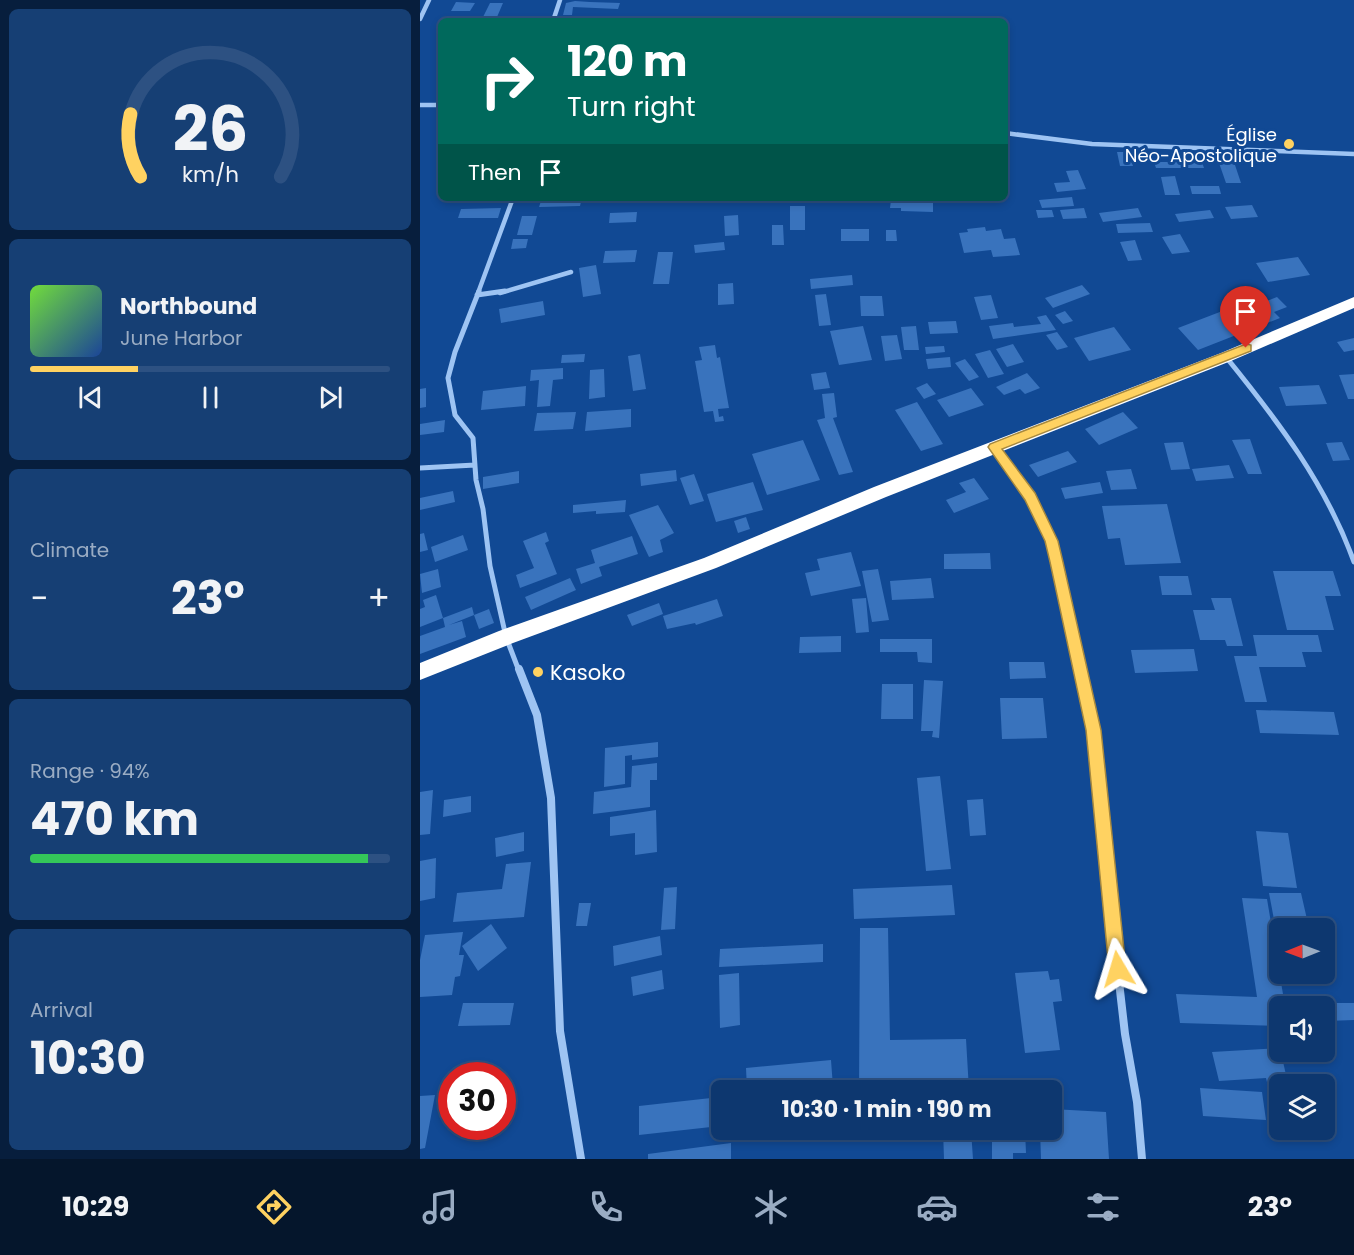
<!DOCTYPE html>
<html lang="en">
<head>
<meta charset="utf-8">
<style>
  :root { --surface:#0d376f; --page:#163f74; --text:#f1f3f6; --muted:#9aacc3; --line:#2d5182; --accent:#ffd261 }
  body { margin:0; font-family:Poppins,sans-serif; background:var(--page); color:var(--text); height:100vh; display:flex; flex-direction:column; font-size:22px; white-space:nowrap }
  * { box-sizing:border-box; margin:0 }
  p { font-size:20px; color:var(--muted) }
  .icon { flex:none; width:33px; height:33px; fill:none; stroke:currentColor; stroke-width:2; stroke-linecap:round; stroke-linejoin:round }
  .map { position:relative; flex:1; overflow:hidden }
  .drawer { display:flex; flex-direction:column; gap:9px; padding:9px; background:#071e3d; width:420px }
  .drawer>* { flex:none }
  .banner { position:absolute; left:18px; top:18px; width:570px; height:183px; border-radius:9px; box-shadow:0 3px 9px #0003,0 0 0 2px var(--line); background:#00695c; color:#fff; overflow:hidden }
  .needle { width:39px; rotate:269deg }
  .buttons { position:absolute; left:849px; top:918px; display:grid; gap:12px }
  .buttons a { display:grid; place-items:center; width:66px; height:66px; border-radius:9px; background:var(--surface); box-shadow:0 3px 9px #0003,0 0 0 2px var(--line); font-size:30px }
  .speed { position:absolute; left:18px; top:1062px; display:flex; gap:12px; font-size:30px; font-weight:700; text-align:center }
  .speed>* { display:grid; place-content:center; width:78px; height:78px; border-radius:50%; background:var(--surface); box-shadow:0 3px 9px #0003,0 0 0 2px var(--line); line-height:1 }
  .speed .limit { border:9px solid #d22; background:#fff; color:#111 }
  .pin { position:absolute; display:grid; place-items:center; width:51px; height:51px; color:#fff; margin:-62px -26px; border-radius:50% 50% 50% 0; rotate:-45deg; box-shadow:0 0 6px #0007 }
  .pin .icon { rotate:45deg }
  .me { position:absolute; width:66px; margin:-33px; rotate:353deg; stroke-linejoin:round; filter:drop-shadow(0 0 4px #0008) }
  .turn { display:flex; align-items:center; gap:21px; height:126px; padding:0 30px; font-size:27px }
  .turn .icon { width:78px; height:78px; stroke-width:2.5 }
  .turn b { display:block; font-size:42px; line-height:51px }
  .then { display:flex; align-items:center; height:57px; padding:0 30px; background:#0003; gap:12px; font-size:22px }
  .big { font-size:45px; font-weight:700; line-height:1.1 }
  .drawer .card { flex:1; display:flex; flex-direction:column; justify-content:center; gap:9px; min-width:0; padding:0 21px; border-radius:9px; background:var(--page) }
  .drawer .dial { align-items:center; gap:0 }
  .dial svg { height:156px; overflow:visible; fill:none; stroke:var(--line); stroke-width:7; stroke-linecap:round; text-anchor:middle }
  .dial text { fill:var(--text); stroke:none }
  .song { display:flex; align-items:center; gap:18px }
  .cover { width:72px; height:72px; border-radius:9px; background:linear-gradient(135deg,hsl(100 70% 55%),hsl(220 70% 35%)) }
  .played { height:6px; border-radius:3px; background:linear-gradient(90deg,var(--accent) 30%,var(--line) 30%) }
  .keys { display:flex; justify-content:space-around; direction:ltr }
  .heat { display:flex; justify-content:space-between; align-items:center; font-size:33px; direction:ltr }
  .charge { height:9px; border-radius:4px; background:linear-gradient(90deg,#34c759 94%,var(--line) 0) }
  .trip { position:absolute; left:291px; top:1080px; width:351px; height:60px; border-radius:9px; background:var(--surface); box-shadow:0 3px 9px #0003,0 0 0 2px var(--line); font-weight:700; line-height:60px; text-align:center }
  .dock { display:flex; height:96px; justify-content:space-around; align-items:center; background:#05162c; color:var(--muted) }
  .dock .icon { width:42px; height:42px }
  .dock .on { color:var(--accent) }
  .dock b { font-size:27px; color:var(--text) }
  main { display:flex; flex:1; min-height:0 }
  .map>svg:first-child { display:block }
  .building { fill:#3973bd }
  .lines { fill:none; stroke-linecap:round; stroke-linejoin:round }
  .street-far2 { stroke:#9ec4f3; stroke-width:4.5 }
  .street-far1 { stroke:#9ec4f3; stroke-width:5 }
  .street { stroke:#9ec4f3; stroke-width:8 }
  .highway { fill:#fff; fill-rule:evenodd }
  .route { fill:#ffd261; stroke:#a6883f; stroke-width:1.5 }
  .poi-dot { fill:#ffd261; stroke:#114994; stroke-width:2 }
  .labels { text-anchor:middle; dominant-baseline:central; stroke-width:6; stroke-linejoin:round; paint-order:stroke }
  .far-poi-label { font-size:18px; fill:#fff; stroke:#114994; text-anchor:end }
  .poi-label { font-size:21px; fill:#fff; stroke:#114994; text-anchor:start }
</style>
</head>
<body>
<main>
<section class="drawer">
<div class="card dial"><svg viewBox="0 0 100 80">
<path d="M14 69A42 42 0 1 1 86 69"/>
<path d="M14 69A42 42 0 0 1 9 37" stroke="#ffd261"/>
<text x="50" y="56" font-size="32" font-weight="700">26</text>
<text x="50" y="72" font-size="11">km/h</text>
</svg></div>
<div class="card">
<div class="song"><i class="cover"></i><div><b>Northbound</b><p>June Harbor</p></div></div>
<div class="played"></div>
<div class="keys"><svg class="icon" aria-label="previous" viewBox="0 0 24 24"><path d="M18 5L8 12l10 7zM5 5v14"/></svg><svg class="icon" aria-label="pause" viewBox="0 0 24 24"><path d="M8 5v14M16 5v14"/></svg><svg class="icon" aria-label="next" viewBox="0 0 24 24"><path d="M6 5l10 7-10 7zM19 5v14"/></svg></div>
</div>
<div class="card"><p>Climate</p>
<div class="heat"><a>−</a><b class="big">23°</b><a>+</a></div>
</div>
<div class="card"><p>Range · 94%</p><b class="big">470 km</b><div class="charge"></div></div>
<div class="card"><p>Arrival</p><b class="big">10:30</b></div>
</section>
<div class="map">
<svg width="934" height="1159" viewBox="0 0 934 1159">
  <rect width="100%" height="100%" fill="#114994"/>
  <path class="building" d="M155,1l15,1 30,1 -2,6 -45,-2 -1,8h-9l3,-12z
    M36,2l19,1 -5,8h-19z
    M70,3h13l-6,14h-14z
    M697,152h12l4,14h-13z
    M734,162h48l2,6h-48z
    M814,162l7,21h-15l-7,-20z
    M658,170l8,19 -29,3 -3,-9 16,-1 -4,-11z
    M755,176l5,19h-15l-4,-18z
    M770,186h29l2,8h-29z
    M652,197l2,9 -32,2 -3,-8z
    M122,198h40l-2,8 -41,1z
    M471,200l42,2v10l-32,-1v-3h-11z
    M832,205l6,12 -27,2 -6,-12z
    M370,206h15v24h-15z
    M81,208l-3,10h-40l3,-9z
    M664,208l3,10 -24,1 -3,-9z
    M718,208l4,9 -39,5 -4,-9z
    M616,210h16l2,7 -16,1z
    M790,210l4,8 -35,4 -4,-8z
    M217,212l-1,10 -27,1 1,-10z
    M318,215l1,20 -14,1 -1,-20z
    M102,216h15l-5,19h-15z
    M730,223l3,9 -35,1 -2,-9z
    M352,225h11l1,20h-12z
    M565,227l1,4 15,-2 3,10 11,-1 5,17 -27,2 -2,-7 -27,3 -5,-20 9,-1 -1,-3z
    M421,229h28v12h-28z
    M466,230h10l1,11h-11z
    M760,234l10,18 -18,2 -10,-17z
    M93,239h15l-2,9 -15,1z
    M715,240l7,20 -14,1 -8,-19z
    M304,242l1,8 -30,3 -1,-8z
    M217,250l-2,12 -32,1 2,-12z
    M238,252h15l-4,32h-16z
    M878,257l12,18 -42,7 -12,-19z
    M176,265l5,29 -18,3 -4,-29z
    M432,275l1,10 -42,4 -1,-10z
    M313,283l1,21 -16,1v-21z
    M662,285l8,9 -37,14 -8,-10z
    M406,294l5,31 -12,1 -4,-31z
    M571,295l7,23 -17,2 -7,-23z
    M440,296h22l2,20h-23z
    M839,297l5,5 13,-5 10,10 -13,5 6,6 -82,32 -20,-22z
    M123,301l2,14 -44,8 -2,-14z
    M645,311l8,10 -10,3 -8,-9z
    M626,315l10,15 -63,9 -4,-13 24,-3 1,4 27,-3 -4,-7z
    M536,321l2,12 -28,1 -2,-12z
    M443,326l9,34 -33,5 -9,-34z
    M496,326l3,24h-15l-3,-23z
    M694,327l17,23 -42,11 -15,-23z
    M637,332l11,15 -11,3 -11,-15z
    M477,335l5,24 -17,2 -4,-25z
    M934,338v12l-10,2 -7,-10z
    M593,344l11,18 -17,5 -11,-18z
    M295,345l2,13 3,-1 9,51 -11,1 1,8 4,-1 1,5 -9,1 -2,-11 -9,1 -9,-51 7,-1 -3,-13z
    M524,346l1,6 -19,2 -1,-7z
    M570,350l14,24 -16,4 -13,-24z
    M165,354l-1,8 -23,1 1,-8z
    M220,354l6,35 -13,2 -5,-35z
    M530,357l1,10 -23,2 -2,-10z
    M545,359l14,18 -10,4 -14,-18z
    M143,368v11l-10,1 -3,26 -13,1 2,-27 -9,1 1,-11z
    M184,369l1,28 -16,2 1,-29z
    M406,372l4,16 -16,2 -3,-16z
    M607,373l13,15 -15,6 -5,-5 -16,6 -8,-8z
    M934,374v25h-6l-9,-24z
    M507,383l9,11 -12,5 -8,-11z
    M899,385l8,19 -41,2 -7,-19z
    M106,386l-1,20 -44,4 2,-19z
    M6,388v19l-6,1v-19z
    M551,388l13,17 -35,12 -12,-17z
    M414,393l3,24 -4,1 20,54 -14,3 -22,-55 8,-2 -3,-24z
    M497,402l26,42 -22,7 -26,-41z
    M211,409v18l-46,4 2,-19z
    M156,412l-3,17 -39,2 3,-18z
    M703,412l15,16 -39,17 -14,-16z
    M25,420l-1,12 -24,3v-11z
    M830,439l12,35h-14l-16,-34z
    M383,440l17,40 -53,15 -15,-41z
    M763,442l7,27 -19,1 -7,-27z
    M922,442l8,18 -17,1 -7,-18z
    M648,451l9,11 -39,15 -9,-12z
    M809,465l5,13 -38,3 -4,-12z
    M711,469l6,20 -26,1 -5,-19z
    M256,470l1,11 -36,5 -1,-12z
    M99,471v12l-36,6v-12z
    M274,474l10,27 -14,4 -10,-27z
    M554,478l15,21 -35,14 -8,-13 20,-8 -7,-9z
    M333,482l10,28 -47,12 -9,-28z
    M680,482l3,11 -38,6 -4,-11z
    M33,491l2,11 -35,8v-12z
    M206,500l-1,12 -29,2v-3l-23,2v-8z
    M747,504l14,59 -56,2 -5,-27 -12,1 -6,-33z
    M238,505l16,28 -14,7 3,12 -14,5 -20,-42z
    M326,517l4,12 -12,4 -4,-12z
    M126,532l3,9 -4,2 12,31 -37,14 -4,-13 18,-7 -11,-27z
    M4,533l4,17 -8,2v-18z
    M43,535l5,15 -33,12 -4,-15z
    M212,536l6,18 -39,13 3,9 -21,8 -5,-15 19,-6 -4,-13z
    M431,552l10,34 -50,10 -6,-23 15,-3 -3,-11z
    M570,553l1,16h-47v-15z
    M18,569l3,18 -19,6 -2,-19z
    M458,569l11,51 -17,2 -10,-51z
    M853,571h60l8,25h-16l9,34h-47z
    M739,576h29l4,19h-30z
    M150,578l6,12 -45,20 -6,-13z
    M511,578l3,20 -42,2 -2,-19z
    M16,595l7,23 -23,9v-18l5,-2 -2,-7z
    M446,598l3,34 -13,1 -4,-34z
    M791,598h20l12,48h-16l-2,-6h-25l-7,-30h22z
    M297,599l6,17 -27,9 -1,-2 -28,6 -4,-13z
    M239,603l4,11 -31,12 -5,-11z
    M52,607l2,8 -25,10 13,-4 4,16 -46,17v-18l25,-9 -2,-9z
    M69,609l5,14 -15,6 -5,-14z
    M833,635h65l4,17h-20l4,15h-47l8,35h-22l-11,-46h23z
    M421,636v16l-42,1 1,-16z
    M460,639h52v24l-14,-1 -1,-10h-37z
    M774,649l4,22 -63,2 -4,-23z
    M589,662h35l2,16 -36,1z
    M504,680l19,1 -4,57 -7,-1 1,-6h-12z
    M462,684h31v35h-32z
    M580,698h43l4,40 -45,1z
    M836,710l78,2 5,23 -79,-2z
    M238,742v15l-26,3v-5l-7,1v28l-21,3 1,-39z
    M237,763v17h-7v27l-57,7 1,-22 37,-5 1,-21z
    M520,776l11,93 -25,2 -9,-93z
    M13,790l-3,44 -10,1v-43z
    M51,796v16l-28,5 1,-17z
    M563,799l3,36 -16,1 -3,-36z
    M236,810l1,42 -22,3v-22l-25,3v-19z
    M836,831l32,2 9,55 -34,-2z
    M104,832v19l-28,6 -1,-19z
    M16,858l-1,40 -15,3v-40z
    M111,862l-7,55 -71,5 4,-29 45,-4 4,-25z
    M532,885l3,30 -101,4 -1,-30z
    M257,887l-2,42 -14,1 3,-42z
    M849,893h32l8,35h-29l-2,13z
    M822,898l25,1 18,107h-5v20l-100,-3 -4,-29 81,3z
    M159,903h12l-4,23h-11z
    M71,924l16,24 -29,23 -16,-25z
    M440,928h28l2,112 76,-1 3,51h-110z
    M43,932l-4,23h5l-4,21 -5,1 -3,18 -32,2v-37l5,-25z
    M240,936l2,19 -48,11 -1,-20z
    M403,944v18l-104,5 1,-18z
    M242,970l2,19 -31,7 -2,-19z
    M628,971l2,9 9,-1 3,22 -9,1 7,48 -35,3 -10,-80z
    M319,973l1,52 -20,3 -1,-53z
    M43,1003h51l-4,22 -52,1z
    M902,1003h32v17l-27,1z
    M860,1048l8,36h-8v39h-3l-11,-45 -47,3 -7,-29z
    M411,1060l2,27 -44,3h-42l-1,-22z
    M780,1088l62,4 4,28 -63,-4z
    M15,1095l-10,53 -5,1v-53z
    M300,1097v29l-81,9v-29z
    M632,1109l54,3 3,47h-68l-1,-29h12z
    M523,1130h28l2,29h-29z
    M572,1130h33l1,23h-13v6h-21z
    M311,1143v16h-83v-5z"/>
  <g class="lines">
    <path class="street-far2" d="M0,19l9,-19
      M133,21l7,-21
      M0,105h21
      M585,133l87,11 262,10
      M58,293l35,-95
      M80,293l71,-21"/>
    <path class="street-far1" d="M59,291l-24,61 -7,26 7,37 18,23 3,42 7,29 7,57 16,71 13,34
      M57,295l28,-4
      M806,357c52,64 100,127 128,205
      M575,448l35,49 21,44 29,130
      M0,468l55,-3"/>
    <path class="street" d="M99,669l18,46 14,83 9,233 21,128
      M660,669l13,61 12,130 20,174 12,68 5,57"/>
    <path class="highway" d="M934,297v11l-123,53 -345,136 -170,71 -203,75 -93,37v-17l79,-32 205,-73 170,-71 347,-134z"/>
  </g>
  <path class="route" d="M826,344l5,1v6l-249,98 33,44 23,48 5,21 38,168 25,239 -2,6 -6,2 -6,-2 -3,-6 -23,-239 -36,-168 -5,-21 -20,-41 -37,-53 2,-3z"/>
  <g class="poi-dot">
    <circle cx="869" cy="144" r="6"/>
    <circle cx="118" cy="672" r="6"/>
  </g>
  <g class="labels">
    <g class="far-poi-label">
      <text x="857" y="134">Église<tspan x="857" dy="21">Néo-Apostolique</tspan></text>
    </g>
    <g class="poi-label">
      <text x="130" y="672">Kasoko</text>
    </g>
  </g>
</svg>
<div class="buttons">
<a><svg class="needle" viewBox="-14 -14 28 28"><path d="M0-13l5 13h-10z" fill="#e53935"/><path d="M0 13l5-13h-10z" fill="#9aacc3"/></svg></a>
<a><svg class="icon" aria-label="sound" viewBox="0 0 24 24"><path d="M4 9h4l5-4v14l-5-4H4zM17 9q2 3 0 6"/></svg></a>
<a><svg class="icon" aria-label="layers" viewBox="0 0 24 24"><path d="M12 4l9 5-9 5-9-5zM3 14l9 5 9-5"/></svg></a>
</div>
<div class="speed"><div class="limit">30</div></div>
<div class="pin" style="left:826px;top:348px;background:#d93025"><svg class="icon" aria-label="arrive" viewBox="0 0 24 24"><path d="M6 21V4h12l-3 4 3 4H6"/></svg></div>
<svg class="me" style="left:698px;top:969px" viewBox="-20 -20 40 40"><path d="M0-17L14 15 0 8-14 15z" fill="#ffd261" stroke="#fff" stroke-width="4"/></svg>
<div class="trip">10:30 · 1 min · 190 m</div>
<div class="banner">
<div class="turn"><svg class="icon" aria-label="right" viewBox="0 0 24 24"><path d="M7 20v-9h11M14 6l5 5-5 5"/></svg><div><b>120 m</b>Turn right</div></div>
<div class="then">Then<svg class="icon" aria-label="arrive" viewBox="0 0 24 24"><path d="M6 21V4h12l-3 4 3 4H6"/></svg></div>
</div>
</div>
</main>
<nav class="dock">
<b>10:29</b>
<svg class="icon on" aria-label="directions" viewBox="0 0 24 24"><path d="M12 3l9 9-9 9-9-9zM9 14v-3h6M13 9l2 2-2 2"/></svg>
<svg class="icon" aria-label="music" viewBox="0 0 24 24"><path d="M9 18V5l10-2v13"/><circle cx="6" cy="18" r="3"/><circle cx="16" cy="16" r="3"/></svg>
<svg class="icon" aria-label="phone" viewBox="0 0 24 24"><path d="M5 4h4l2 5-3 2q2 4 5 5l2-3 5 2v4C11 20 4 13 5 4z"/></svg>
<svg class="icon" aria-label="climate" viewBox="0 0 24 24"><path d="M12 3v18M4 7l16 10M4 17L20 7"/></svg>
<svg class="icon" aria-label="car" viewBox="0 0 24 24"><path d="M5 17H2v-5l4-1 3-4h7l3 4 3 1v5h-3M9 17h6M6 11h13"/><circle cx="7" cy="17" r="2"/><circle cx="17" cy="17" r="2"/></svg>
<svg class="icon" aria-label="filters" viewBox="0 0 24 24"><path d="M4 7h16M4 17h16"/><circle cx="9" cy="7" r="2"/><circle cx="15" cy="17" r="2"/></svg>
<b>23°</b>
</nav>
</body>
</html>
